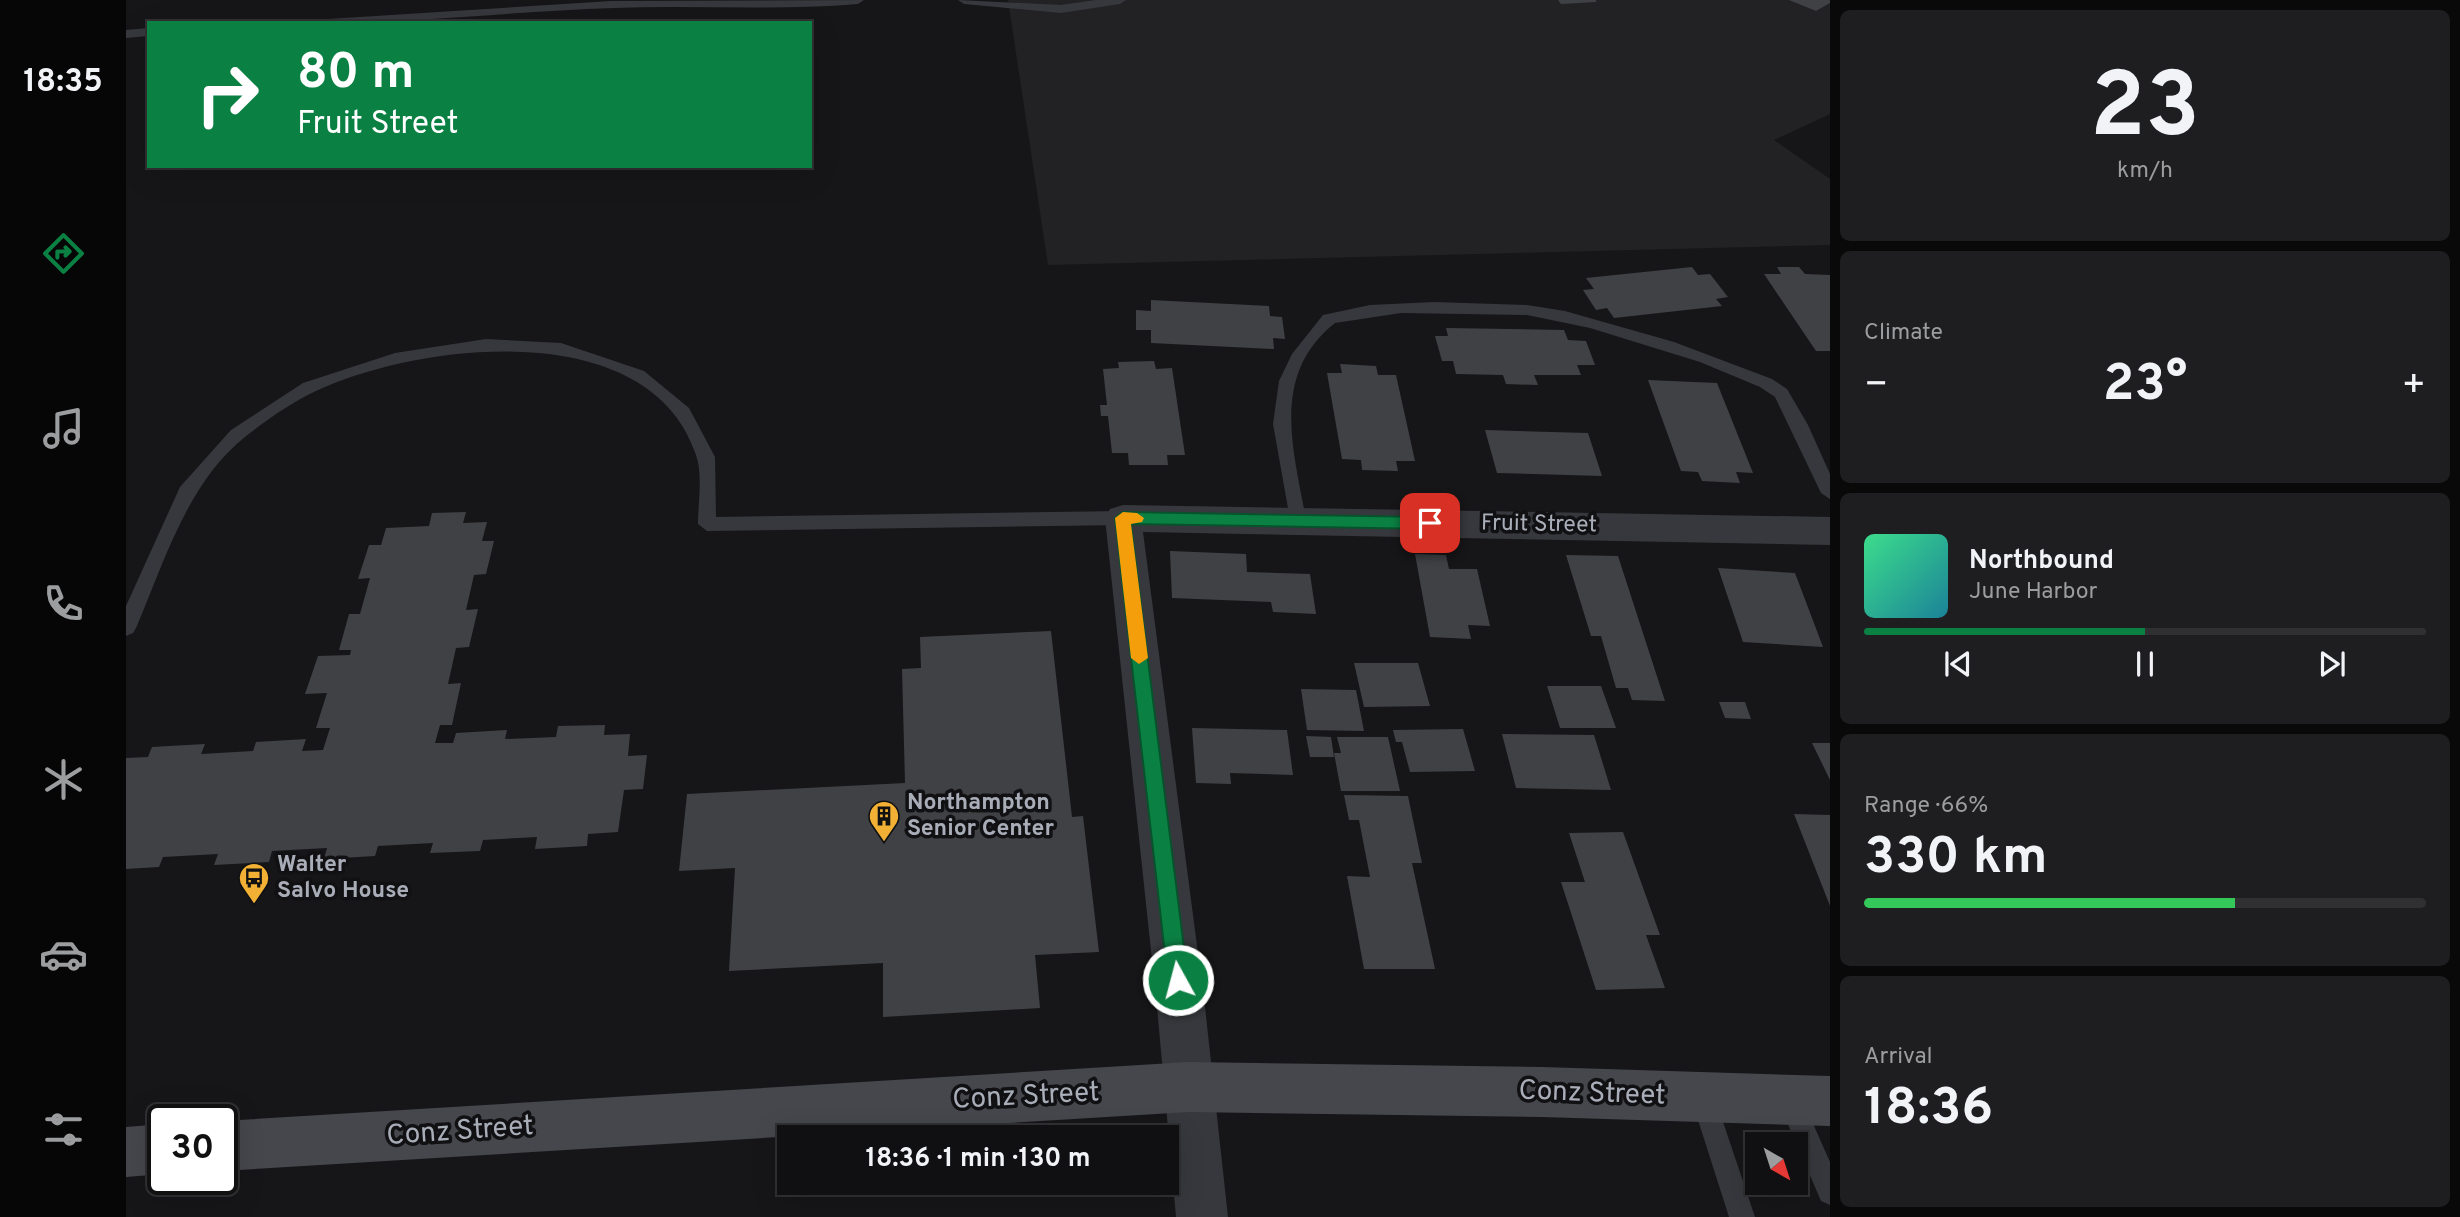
<!DOCTYPE html>
<html lang="en">
<head>
<meta charset="utf-8">
<style>
  :root { --surface:#101012; --page:#1e1e20; --text:#f1f3f6; --muted:#9c9d9f; --line:#303032; --accent:#0b8043 }
  body { margin:0; font-family:Overpass,sans-serif; background:var(--page); color:var(--text); height:100vh; display:flex; flex-direction:column; font-size:26px; white-space:nowrap }
  * { box-sizing:border-box; margin:0 }
  p { font-size:23px; color:var(--muted) }
  .icon { flex:none; width:38px; height:38px; fill:none; stroke:currentColor; stroke-width:2; stroke-linecap:round; stroke-linejoin:round }
  .map { position:relative; flex:1; overflow:hidden }
  .sheet { display:flex; flex-direction:column; gap:10px; padding:10px; background:#09090a; width:630px }
  .sheet>* { flex:none }
  .banner { position:absolute; left:21px; top:21px; width:665px; height:147px; border-radius:0px; box-shadow:0 7px 28px #0002,0 0 0 2px var(--line); background:#0b8043; color:#fff; overflow:hidden }
  .needle { width:46px; rotate:141deg }
  .tools { position:absolute; left:1619px; top:1132px; display:grid; gap:14px }
  .tools a { display:grid; place-items:center; width:63px; height:63px; border-radius:0px; background:var(--surface); box-shadow:0 7px 28px #0002,0 0 0 2px var(--line); font-size:35px }
  .speed { position:absolute; left:21px; top:1104px; display:flex; gap:14px; font-size:35px; font-weight:700; text-align:center }
  .speed>* { display:grid; place-content:center; width:91px; height:91px; border-radius:50%; background:var(--surface); box-shadow:0 7px 28px #0002,0 0 0 2px var(--line); line-height:1 }
  .speed .limit { border:4px solid #111; border-radius:10px; background:#fff; color:#111 }
  .pin { position:absolute; display:grid; place-items:center; width:60px; height:60px; color:#fff; margin:-30px; border-radius:14px; box-shadow:0 4px 10px #0006 }
  .me { position:absolute; width:77px; margin:-38px; rotate:353deg; stroke-linejoin:round; filter:drop-shadow(0 0 5px #0008) }
  .turn { display:flex; align-items:center; gap:24px; height:147px; padding:0 35px; font-size:32px }
  .turn .icon { width:91px; height:91px; stroke-width:2.5 }
  .turn b { display:block; font-size:49px; line-height:60px }
  .big { font-size:52px; font-weight:700; line-height:1.1 }
  .sheet .tile { flex:1; display:flex; flex-direction:column; justify-content:center; gap:10px; min-width:0; padding:0 24px; border-radius:10px; background:var(--page) }
  .sheet .dial { align-items:center; gap:0 }
  .dial b { font-size:91px; line-height:1 }
  .song { display:flex; align-items:center; gap:21px }
  .cover { width:84px; height:84px; border-radius:10px; background:linear-gradient(135deg,hsl(150 70% 55%),hsl(190 70% 35%)) }
  .played { height:7px; border-radius:4px; background:linear-gradient(90deg,var(--accent) 50%,var(--line) 50%) }
  .keys { display:flex; justify-content:space-around; direction:ltr }
  .heat { display:flex; justify-content:space-between; align-items:center; font-size:38px; direction:ltr }
  .charge { height:10px; border-radius:5px; background:linear-gradient(90deg,#34c759 66%,var(--line) 0) }
  .trip { position:absolute; left:651px; top:1125px; width:402px; height:70px; border-radius:0px; background:var(--surface); box-shadow:0 7px 28px #0002,0 0 0 2px var(--line); font-weight:700; line-height:70px; text-align:center }
  main { display:flex; flex:1; min-height:0 }
  .dock { display:flex; flex-direction:column; width:126px; justify-content:space-around; align-items:center; background:#060607; color:var(--muted) }
  .dock .icon { width:49px; height:49px }
  .dock .selected { color:var(--accent) }
  .dock b { font-size:32px; color:var(--text) }
  .map>svg:first-child { display:block }
  .built { fill:#222225 }
  .building { fill:#404145 }
  .lines { fill:none; stroke-linecap:round; stroke-linejoin:round }
  .service { fill:#37383d; fill-rule:evenodd }
  .minor { fill:#37383d; fill-rule:evenodd }
  .secondary { fill:#45474d; fill-rule:evenodd }
  .route { fill:#0b8043; stroke:#07532c; stroke-width:2 }
  .slow { fill:#f59e0b }
  .labels { text-anchor:middle; dominant-baseline:central; stroke-width:7; stroke-linejoin:round; paint-order:stroke }
  .street-label { font-size:23px; fill:#a8adb8; stroke:#111113 }
  .poi-label { font-size:23px; font-weight:bold; fill:#a8adb8; stroke:#111113; text-anchor:start }
  .near-street-label { font-size:28px; fill:#a8adb8; stroke:#111113 }
</style>
</head>
<body>
<main>
<nav class="dock">
<b>18:35</b>
<svg class="icon selected" aria-label="directions" viewBox="0 0 24 24"><path d="M12 3l9 9-9 9-9-9zM9 14v-3h6M13 9l2 2-2 2"/></svg>
<svg class="icon" aria-label="music" viewBox="0 0 24 24"><path d="M9 18V5l10-2v13"/><circle cx="6" cy="18" r="3"/><circle cx="16" cy="16" r="3"/></svg>
<svg class="icon" aria-label="phone" viewBox="0 0 24 24"><path d="M5 4h4l2 5-3 2q2 4 5 5l2-3 5 2v4C11 20 4 13 5 4z"/></svg>
<svg class="icon" aria-label="climate" viewBox="0 0 24 24"><path d="M12 3v18M4 7l16 10M4 17L20 7"/></svg>
<svg class="icon" aria-label="car" viewBox="0 0 24 24"><path d="M5 17H2v-5l4-1 3-4h7l3 4 3 1v5h-3M9 17h6M6 11h13"/><circle cx="7" cy="17" r="2"/><circle cx="17" cy="17" r="2"/></svg>
<svg class="icon" aria-label="filters" viewBox="0 0 24 24"><path d="M4 7h16M4 17h16"/><circle cx="9" cy="7" r="2"/><circle cx="15" cy="17" r="2"/></svg>
</nav>
<div class="map">
<svg width="1704" height="1217" viewBox="0 0 1704 1217">
  <rect width="100%" height="100%" fill="#161618"/>
  <path class="built" d="M882,0h822v114l-56,26 56,39v66l-782,20z"/>
  <path class="building" d="M1432,0h38v2l-35,2z
    M1663,0h41v3l-14,8z
    M1566,267l6,8 12,-1 18,23 -12,2 6,7 -108,12 -7,-10 -11,2 -13,-20 11,-1 -8,-11z
    M1651,267h22l6,7 25,1v76h-14l-52,-77h17z
    M1025,300l118,6 1,10 12,1 3,22 -12,-1 1,11 -123,-6v-13h-15v-20l15,1z
    M1320,328l118,2 4,10 18,1 9,24h-18l4,10h-47l4,10 -32,-1 -3,-9 -47,-1 -3,-13h-11l-7,-25h13z
    M1028,361l2,8 16,-1 13,87h-18l1,10h-39l-1,-12h-16l-4,-37h-7l-1,-11h7l-4,-36 16,-1 -1,-6z
    M1214,364l36,2 2,9h18l19,86h-19l2,10 -36,-1 -1,-10 -19,-1 -15,-86h15z
    M1522,380l69,3 36,90 -17,-1 4,11 -38,-2 -4,-9 -17,-1z
    M1359,430l103,3 14,43 -105,-3z
    M340,512l-3,11 24,-1 -5,19h12l-8,33 -12,1 -8,35 12,-1 -9,38 -13,1 -8,36 13,-1 -9,42h-12l-5,18h18l3,-10 51,-3 -2,9 51,-2 2,-11 47,-1 -1,10 26,-1 -2,22 19,-1 -4,34 -19,1 -6,42 -30,2 -1,12 -52,3 2,-12 -54,3 -3,11 -50,2 3,-10 -55,3 -3,10 -51,3 3,-11 -55,3 -3,11 -55,3 4,-11 -55,3 -4,10 -33,2v-111l22,-1 4,-10 53,-3 -4,10 52,-3 3,-9 50,-3 -4,12 21,-1 7,-22h-14l11,-35 -22,1 13,-38 32,-1 1,-5h-12l10,-36h11l10,-36 -12,1 11,-34h12l5,-17 43,-2 3,-13z
    M1044,551l76,3 1,18 63,2 6,40 -43,-2 -2,-10 -99,-4z
    M1289,554l31,1 3,14h28l13,57 -22,-1 3,14 -41,-2z
    M1440,555l52,1 47,145 -33,-1 -4,-12h-12l-15,-52h-10z
    M1592,568l77,5 28,74 -80,-5z
    M925,631l21,186 11,-1 16,136 -64,3 5,53 -157,9v-54l-154,8 6,-103 -56,3 8,-77 218,-11 -3,-114 19,-1 -1,-31z
    M1228,663h64l12,43 -66,1z
    M1421,686h54l15,42h-56z
    M1175,689l55,1 8,41 -57,-1z
    M1593,702h26l6,17 -26,-1z
    M1066,728l95,2 6,45 -63,-2 1,11 -35,-1z
    M1337,729l12,42 -65,1 -8,-30h-6l-3,-12z
    M1376,734l92,1 17,55 -95,-2z
    M1180,736l25,1 3,20h-24z
    M1211,737h51l12,54h-59l-7,-38h7z
    M1686,743h18v37z
    M1218,795l64,1 14,67h-10l23,106h-71l-17,-93 23,1 -11,-57h-10z
    M1668,814l36,1v91z
    M1497,832l37,103h-14l19,53 -69,2 -35,-108h24l-16,-49z"/>
  <g class="lines">
    <path class="service" d="M738,0l-6,4c-81,7 -163,1 -244,4 -98,3 -195,15 -292,15l6,-4 283,-18z
      M832,0l103,5 35,-5h30l-6,4 -59,9 -97,-9z
      M23,28v8l-23,2v-8z
      M1308,302l93,3 38,6 109,31 98,37 15,10 21,36 22,49v25l-9,-6 -46,-96 -15,-10 -60,-25 -110,-34 -63,-13 -126,-2 -66,10c-66,52 -41,128 -29,197l-9,7 -6,-2 -18,-101 6,-43 13,-27 31,-39 47,-10z
      M360,339l75,4 83,28 45,37 26,49 1,60 407,-6 9,7 -9,7 -416,6 -9,-7c0,-20 5,-50 -2,-69 -46,-140 -276,-113 -380,-64 -24,11 -51,30 -71,46 -58,46 -81,126 -109,191l-3,5 -7,3v-30l54,-119 51,-57 72,-47 92,-30z
      M1577,1086l9,3 3,9 40,119h-26l-38,-119 3,-9z
      M1664,1089l9,3 31,70v43l-9,-4 -43,-100 3,-9z"/>
    <path class="minor" d="M997,505l707,12v28l-687,-13 62,475 23,210h-52l-19,-210 -52,-489 5,-9z"/>
    <path class="secondary" d="M1063,1062l353,5 288,9v50l-288,-9 -353,-5 -967,59v-50z
      M37,1124v50l-37,3v-50z"/>
  </g>
  <path class="route" d="M997,512l307,5 8,6 -8,6 -299,-5 57,456 -3,7 -7,2 -7,-2 -3,-7 -53,-462z"/>
  <path class="slow" d="M1011,513l7,5 -2,4 -11,2 17,134 -9,6 -8,-6 -16,-140 8,-6z"/>
  <defs>
    <g id="building-pin" transform="scale(1.575)"><path d="M0 17L-7.5 6A9.5 9.5 0 1 1 7.5 6Z" fill="#f2b134" stroke="#111113"/><path d="M-4-6H4V6H1V3H-1V6H-4ZM-2.5-4.3h1.7v1.8h-1.7ZM.8-4.3h1.7v1.8H.8ZM-2.5-1h1.7V.8h-1.7ZM.8-1h1.7V.8H.8Z" fill="#111"/></g>
    <g id="bus-pin" transform="scale(1.575)"><path d="M0 17L-7.5 6A9.5 9.5 0 1 1 7.5 6Z" fill="#f2b134" stroke="#111113"/><path d="M-5-6H5V4H4V6H2V4H-2V6H-4V4H-5ZM-3.5-4V0h7V-4ZM-3.5 1.2v1.5H-2V1.2ZM2 1.2v1.5H3.5V1.2Z" fill="#111"/></g>
  </defs>
  <g fill-rule="evenodd">
    <use href="#building-pin" x="758" y="816"/>
    <use href="#bus-pin" x="128" y="878"/>
  </g>
  <g class="labels">
    <g class="street-label">
      <text transform="translate(1413 525) rotate(1)">Fruit Street</text>
    </g>
    <g class="poi-label">
      <text x="781" y="803">Northampton<tspan x="781" dy="26">Senior Center</tspan></text>
      <text x="151" y="865">Walter<tspan x="151" dy="26">Salvo House</tspan></text>
    </g>
    <g class="near-street-label">
      <text transform="translate(1466 1094) rotate(2)">Conz Street</text>
      <text transform="translate(900 1097) rotate(-3)">Conz Street</text>
      <text transform="translate(334 1132) rotate(-4)">Conz Street</text>
    </g>
  </g>
</svg>
<div class="tools">
<a><svg class="needle" viewBox="-14 -14 28 28"><path d="M0-13l5 13h-10z" fill="#e53935"/><path d="M0 13l5-13h-10z" fill="#9c9d9f"/></svg></a>
</div>
<div class="speed"><div class="limit">30</div></div>
<div class="pin" style="left:1304px;top:523px;background:#d93025"><svg class="icon" aria-label="arrive" viewBox="0 0 24 24"><path d="M6 21V4h12l-3 4 3 4H6"/></svg></div>
<svg class="me" style="left:1052px;top:980px" viewBox="-20 -20 40 40"><circle r="17" fill="#0b8043" stroke="#fff" stroke-width="3"/><path d="M0-11L8 9 0 5-8 9z" fill="#fff"/></svg>
<div class="trip">18:36 · 1 min · 130 m</div>
<div class="banner">
<div class="turn"><svg class="icon" aria-label="right" viewBox="0 0 24 24"><path d="M7 20v-9h11M14 6l5 5-5 5"/></svg><div><b>80 m</b>Fruit Street</div></div>
</div>
</div>
<section class="sheet">
<div class="tile dial"><b>23</b><p>km/h</p></div>
<div class="tile"><p>Climate</p>
<div class="heat"><a>−</a><b class="big">23°</b><a>+</a></div>
</div>
<div class="tile">
<div class="song"><i class="cover"></i><div><b>Northbound</b><p>June Harbor</p></div></div>
<div class="played"></div>
<div class="keys"><svg class="icon" aria-label="previous" viewBox="0 0 24 24"><path d="M18 5L8 12l10 7zM5 5v14"/></svg><svg class="icon" aria-label="pause" viewBox="0 0 24 24"><path d="M8 5v14M16 5v14"/></svg><svg class="icon" aria-label="next" viewBox="0 0 24 24"><path d="M6 5l10 7-10 7zM19 5v14"/></svg></div>
</div>
<div class="tile"><p>Range · 66%</p><b class="big">330 km</b><div class="charge"></div></div>
<div class="tile"><p>Arrival</p><b class="big">18:36</b></div>
</section>
</main>
</body>
</html>
